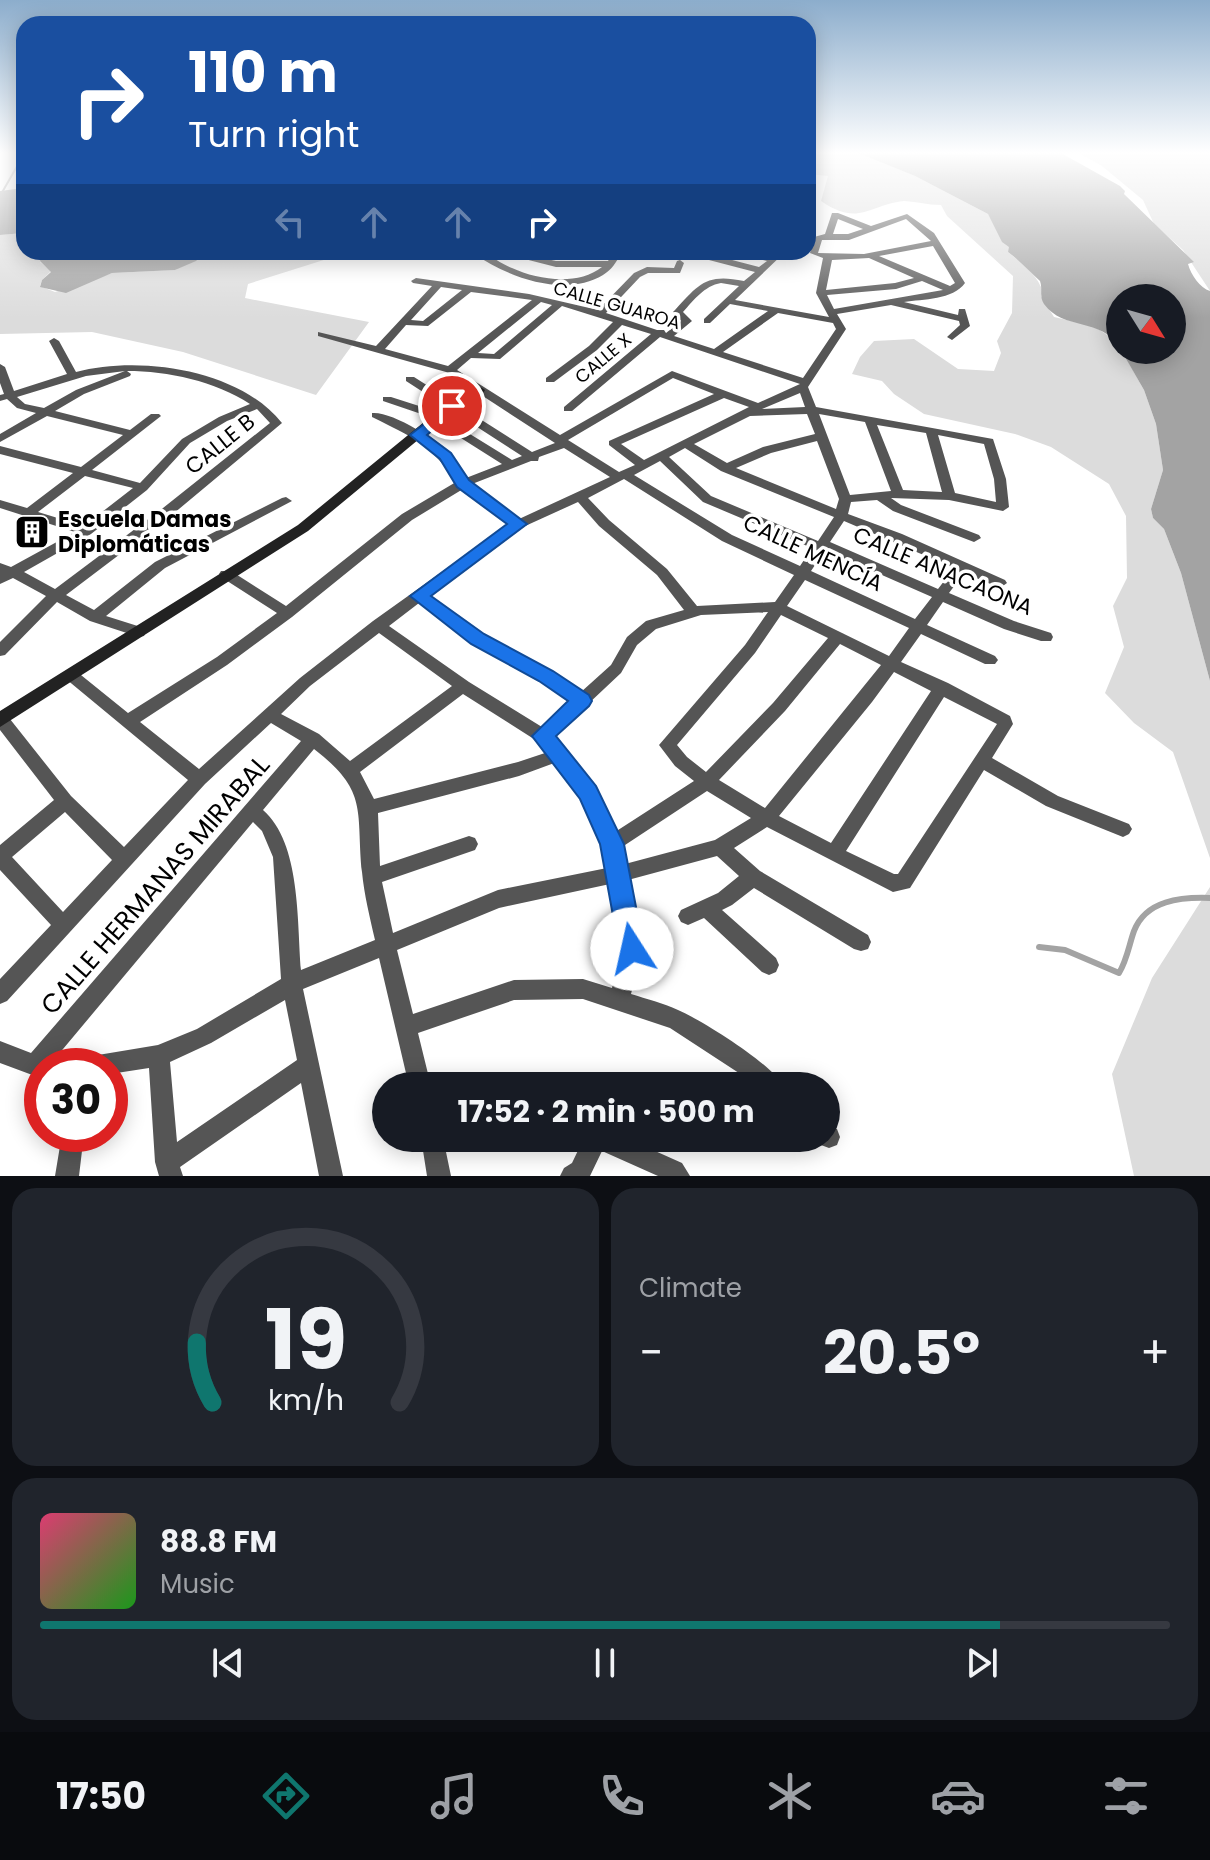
<!DOCTYPE html>
<html lang="en">
<head>
<meta charset="utf-8">
<style>
  :root { --surface:#171b24; --page:#20242c; --text:#f1f3f6; --muted:#9ea1a6; --line:#363941; --accent:#0f766e }
  body { margin:0; font-family:Poppins,sans-serif; background:var(--page); color:var(--text); height:100vh; display:flex; flex-direction:column; font-size:30px; white-space:nowrap }
  * { box-sizing:border-box; margin:0 }
  p { font-size:26px; color:var(--muted) }
  .icon { flex:none; width:44px; height:44px; fill:none; stroke:currentColor; stroke-width:2; stroke-linecap:round; stroke-linejoin:round }
  .map { position:relative; height:1176px; overflow:hidden }
  .panel { display:flex; flex-direction:column; gap:12px; padding:12px; background:#0d0f14; flex:1 }
  .panel>* { flex:none }
  .top-card { position:absolute; left:16px; top:16px; width:800px; height:244px; border-radius:24px; box-shadow:0 4px 20px #0003; background:#1a4fa0; color:#fff; overflow:hidden }
  .needle { width:52px; rotate:127deg }
  .fabs { position:absolute; left:1106px; top:284px; display:grid; gap:16px }
  .fabs a { display:grid; place-items:center; width:80px; height:80px; border-radius:50%; background:var(--surface); box-shadow:0 4px 20px #0003; font-size:40px }
  .speed { position:absolute; left:24px; top:1048px; display:flex; gap:16px; font-size:40px; font-weight:700; text-align:center }
  .speed>* { display:grid; place-content:center; width:104px; height:104px; border-radius:50%; background:var(--surface); box-shadow:0 4px 20px #0003; line-height:1 }
  .speed .limit { border:12px solid #d22; background:#fff; color:#111 }
  .pin { position:absolute; display:grid; place-items:center; width:68px; height:68px; color:#fff; margin:-34px; border:4px solid #fff; border-radius:50%; box-shadow:0 2px 8px #0007 }
  .me { position:absolute; width:88px; margin:-44px; rotate:350deg; stroke-linejoin:round; filter:drop-shadow(0 0 6px #0008) }
  .turn { display:flex; align-items:center; gap:28px; height:168px; padding:0 40px; font-size:36px }
  .turn .icon { width:104px; height:104px; stroke-width:2.5 }
  .turn b { display:block; font-size:56px; line-height:68px }
  .lanes { display:flex; align-items:center; height:76px; padding:0 40px; background:#0003; justify-content:center; gap:40px; direction:ltr }
  .lanes .off { opacity:.35 }
  .big { font-size:60px; font-weight:700; line-height:1.1 }
  .panel .card { flex:1; display:flex; flex-direction:column; justify-content:center; gap:12px; min-width:0; padding:0 28px; border-radius:24px; background:var(--page) }
  .panel .dial { align-items:center; gap:0 }
  .dial svg { height:208px; overflow:visible; fill:none; stroke:var(--line); stroke-width:7; stroke-linecap:round; text-anchor:middle }
  .dial text { fill:var(--text); stroke:none }
  .song { display:flex; align-items:center; gap:24px }
  .cover { width:96px; height:96px; border-radius:12px; background:linear-gradient(135deg,hsl(340 70% 55%),hsl(120 70% 35%)) }
  .played { height:8px; border-radius:4px; background:linear-gradient(90deg,var(--accent) 85%,var(--line) 85%) }
  .keys { display:flex; justify-content:space-around; direction:ltr }
  .heat { display:flex; justify-content:space-between; align-items:center; font-size:44px; direction:ltr }
  .panel .tiles { flex:1; display:grid; gap:12px; grid-template-columns:1fr 1fr }
  .card:last-child { grid-column:span 2 }
  .trip { position:absolute; left:372px; top:1072px; width:468px; height:80px; border-radius:40px; background:var(--surface); box-shadow:0 4px 20px #0003; font-weight:700; line-height:80px; text-align:center }
  .tab-bar { display:flex; height:128px; justify-content:space-around; align-items:center; background:#090b0e; color:var(--muted) }
  .tab-bar .icon { width:56px; height:56px }
  .tab-bar .on { color:var(--accent) }
  .tab-bar b { font-size:36px; color:var(--text) }
  .map>svg:first-child { display:block }
  .green { fill:#dcdcdc }
  .water { fill:#a3a3a3 }
  .lines { fill:none; stroke-linecap:round; stroke-linejoin:round }
  .stream-far1 { stroke:#a3a3a3; stroke-width:2 }
  .stream { stroke:#a3a3a3; stroke-width:6 }
  .minor { fill:#555; fill-rule:evenodd }
  .secondary { fill:#222; fill-rule:evenodd }
  .route { fill:#1a73e8; stroke:#114b97; stroke-width:2 }
  .labels { text-anchor:middle; dominant-baseline:central; stroke-width:7; stroke-linejoin:round; paint-order:stroke }
  .far-street-label { font-size:18px; fill:#000; stroke:#fff }
  .street-label { font-size:22px; fill:#000; stroke:#fff }
  .poi-label { font-size:22px; font-weight:bold; fill:#000; stroke:#fff; text-anchor:start }
  .near-street-label { font-size:26px; fill:#000; stroke:#fff }
</style>
</head>
<body>
<div class="map">
<svg width="1210" height="1176" viewBox="0 0 1210 1176">
  <rect width="100%" height="100%" fill="#fff"/>
  <path class="green" d="M808,153h50l57,23 73,38 22,34 -2,4c13,11 29,22 35,40l-2,4 13,21 40,9 23,16 27,48 12,34 7,46 -12,39 2,9 11,11 17,44 29,108v177l-37,-106 -39,-29 -29,-30 19,-46 -11,-41 14,-28 -1,-62 -17,-32 -58,-37 -36,-13 -91,-20 -30,-20 -12,-13 -30,-7 8,-17 14,-16 40,-2 44,30 36,2 7,-18 -4,-12 15,-28 1,-37 -66,-60 -6,-11c-12,0 -29,-4 -37,-4 -36,4 -45,26 -83,0l7,-25 -20,-2z
    M1079,153h131v138l-27,-41 -29,-26 -11,-24 -41,-34z
    M24,233v19h19l-3,10 11,9 -9,9 -2,6 15,6 57,-19 63,-3 30,-18h144l-101,32 -3,14 124,24 -53,73 -133,-43 -91,-20 -92,2v-99z
    M1210,887v289h-76l-22,-102 40,-96z"/>
  <path class="water" d="M858,153h203l59,33 5,5 -1,3 70,68 -6,2c3,11 12,24 22,27v390l-29,-108 -17,-44 -11,-11 -2,-9 12,-39 -7,-46 -12,-34 -23,-40h51v-52h-52v50c-18,-31 -57,-17 -76,-44 -5,-7 -1,-14 -4,-23 -11,-10 -20,-20 -32,-29l1,-5 -7,-5 -14,-28 -73,-38z
    M24,188v45l-24,2v-44z
    M43,252h162l-9,9 -21,9 -63,3 -46,20 -26,-6 2,-7 9,-8 -11,-11z"/>
  <g class="lines">
    <path class="stream-far1" d="M0,196l20,-35 -3,-8"/>
    <path class="stream" d="M1039,947l26,3 54,23c8,-13 10,-28 15,-42 12,-31 47,-34 76,-33"/>
    <path class="minor" d="M832,213h6l33,13 36,-12 27,19 31,50c-12,17 -42,16 -61,19l54,13 1,-6h6l5,17 -18,14 -5,-3 13,-12 -1,-4 -68,-16 -54,9 9,15 -38,58 8,20 177,32 13,40 3,28 -6,4 -54,-11 -58,-2 10,7 78,30 2,3 -7,4 -81,-31 -16,-11 -26,2 -3,12 54,20 103,46 2,3 -7,5 -36,-15 -15,20 65,28 37,12 2,4 -2,4h-10l-37,-12 -61,-27 -16,23 68,31 3,4 -3,4h-10l-64,-30 -20,28 47,21 62,33 3,8 -21,34 66,38 71,28 3,5 -3,5 -6,3 -77,-31 -62,-36 -74,118 -17,4 -126,-65 -33,21 26,23 108,64 3,7 -3,7 -7,2 -7,-2 -100,-61 -22,17 -10,5 54,48 3,7 -3,7 -7,3 -7,-3 -58,-54 -16,7 -7,-3 -3,-6 3,-6 37,-17 21,-17 -22,-20 -89,24 14,69 -11,45c16,5 32,9 47,16 22,9 97,56 105,76h-27l-11,-9 -75,-49 -87,-29 -69,1 -96,33 13,53h-22l-30,-128 -76,31 40,187h-24l-18,-93 -121,84 3,9h-24l-4,-14 -6,-94 -39,6v-8h-68v10h-7l-35,-13v-22l31,12 270,-312 -30,-18 -66,61 -198,217 -7,3v-25l51,-54 -51,-55v-25l54,-45 -54,-70v-18l6,2 65,82 53,51 64,-67 -122,-101 -3,-4 3,-4h10l52,42 89,-56 60,-44 -56,-36 -2,-3 2,-3h10l55,35 116,-92 54,-32c-25,-38 -44,-45 -84,-65v-4c20,-2 66,27 79,43 5,7 10,15 15,22l36,-14 -68,-43 -1,-3 -50,-17v-4h8l53,17v4l68,42 10,-4 -116,-75v-4h8l118,75 23,-9 -109,-71 -128,-36v-4l58,14 56,-60 -19,-3 -2,-2 5,-3 113,16 69,16 36,-37 13,-6 27,1 3,-7 3,-1 4,3 -4,10h-32l-8,4 -34,36 51,17h7l2,3 15,-12 -8,-9 2,-2c24,-26 31,-37 69,-29l11,-9 -46,-12 -63,-5 -4,-3 67,2 50,13 8,-6 -37,-9h18l23,4 5,-4h9l-50,48 94,17 -13,-24 7,-35 -13,-5 4,-16 11,-3zM838,219l25,10 -15,5h-15zM906,219l25,22 -67,13 -46,-1 4,-13h27zM933,246l22,37 -5,3 -71,-30zM869,258l45,20 -19,5 -69,7 6,-30zM922,281l21,9 -109,19 -7,-14 69,-6zM721,283l18,3 -35,33v4h6l20,-19 38,7 -54,38 -40,-13 18,-15 -9,-9c11,-12 21,-26 38,-29zM441,287l21,3 -39,31 -12,-1zM471,292l61,8 -84,66 -63,-17 21,-24 22,1zM541,302l11,3 -58,49 -16,-1zM562,306l51,16 -24,24 -43,32v4h8l43,-32 25,-25 29,9 -87,73v4h8l88,-74 140,47 -42,19 -86,-32 -112,64 -103,-65 14,-12 29,1zM778,313l55,10 3,6 -33,49 -80,-26zM673,378l41,16 -105,47v4l26,20 -16,7 -51,-32zM800,393l5,14 -43,2zM724,398l25,9 -105,53 -23,-16zM807,414l8,20 -52,13 -36,16 -33,-19 56,-28zM819,414l46,8 26,69 -41,4zM877,425l49,8 16,59 -39,-2zM938,435l46,9 10,35 2,23 -41,-9zM817,441l22,58 -3,10 -100,-41 35,-15zM564,448l46,29 -91,42 -47,-35 59,-23h7l1,-4zM685,448l36,23 113,46 -16,24 -107,-45 -42,-39zM660,461l43,41 109,46 -12,18 -68,-31 -98,-60zM624,479l98,62 72,34 -19,27 -78,4 -30,-37 -58,-49 -21,-22zM463,489l46,35 -136,97 -73,57 -101,91 -59,-47 87,-57 65,-48 120,-97zM578,502l21,24 58,49 27,35 -38,11 -19,16 -16,28 -30,27 -30,-20 -69,-37 -54,-39 95,-69zM844,521l110,47 -16,21 -108,-47zM825,550l107,47 -17,22 -104,-48zM805,580l104,48 -20,28 -102,-50zM419,603l53,40 69,37 30,21 -29,26 -73,-45 -80,-56zM768,612l-23,33 -86,100 16,21 19,15 -79,51c-16,-35 -33,-68 -61,-96l67,-63 16,-28 19,-16 45,-14zM781,615l47,23 -55,65 -67,69 -19,-15 -10,-12 78,-92zM379,633l73,53 -102,75 -31,-27 -38,-20 29,-28zM840,644l41,21 -116,143 -46,-28 66,-69zM894,672l37,19 -100,152 -52,-27 93,-114zM463,694l74,47 11,11 -30,10 -144,37 -14,-27zM944,697l53,27 -99,150h-4l-48,-23zM314,749c55,42 42,62 48,123 2,22 8,46 13,68l-74,30c-4,-48 0,-127 -38,-160zM557,762c23,33 43,66 50,106l-109,22 -105,43 -11,-51 93,-32 3,-6 -3,-6 -6,-2 -89,30 -2,-53 141,-37zM707,791l44,27 -36,22 -90,24 -3,-17zM65,812l47,48 -49,52 -51,-55zM253,822l9,9 11,26 8,122 -84,50 -39,16 -78,13 -22,-3zM610,884l12,65 -10,39 -29,-9 -69,1 -101,34 -16,-64 102,-42zM285,1000l12,60 -120,82 -7,-80 41,-19z
      M472,252c16,0 25,10 40,16 26,12 66,18 90,-1h-46l-59,-15h16l43,9h52l6,-9h8c-6,10 -9,17 -19,23 -39,24 -99,1 -131,-23z
      M54,338l5,3 17,31c63,-17 163,-3 206,51l-109,91 -107,81 28,15 61,-48 127,-64 4,-1 6,4 -127,67 -59,48 38,12 2,4 -2,4 -5,1 -49,-16 -33,-19 -52,53 -5,1v-14l46,-46 -33,-18 -13,6v-21l11,4 64,-35 -75,-24v-8l27,8 46,-35 -73,-19v-8l81,21 42,-32 -76,-19 -47,26v-8l36,-21 -19,-5 -10,-9 -7,2v-6l4,-1 -4,-11v-19l5,3 9,24 53,-17 -18,-33zM125,371l-49,19 -32,18 -19,-4 -8,-7 69,-21zM127,371c41,0 88,10 123,33l-31,13 -37,22 -42,44 -48,-13 69,-54 -2,-2h-8l-21,16 -75,-19 29,-17 46,-18 1,-2zM257,409l13,14 -107,85 -108,81 -31,-17 67,-38 56,-44 43,-47 37,-22zM85,476l48,12 -49,38 -46,-14z
      M826,1123l11,6 3,8 -3,8 -8,3 -8,-3 -5,-7h10z
      M62,1134h22l-5,42h-24z
      M421,1138h43l-3,8 -15,6 5,24h-24z
      M584,1138h42l56,25 8,13h-32l-56,-25 -12,25h-30l4,-8 8,-5z"/>
    <path class="secondary" d="M479,386l6,4 -2,3 -24,13 -151,125 -308,196v-16l298,-186 153,-125z"/>
  </g>
  <linearGradient id="sky" x2="0" y2="1"><stop stop-color="#8cadcc"/><stop offset="0.48" stop-color="#fff"/><stop offset="1" stop-color="#fff" stop-opacity="0"/></linearGradient>
  <rect width="1210" height="318" fill="url(#sky)"/>
  <path class="route" d="M452,402l5,1v6l-30,26 24,18 18,27 58,44 -96,72 53,38 69,37 36,24 3,6 -3,5 -33,30 40,50 28,58 20,105 -3,8 -9,4 -9,-4 -4,-8 -19,-105 -20,-45 -48,-63 36,-35 -29,-20 -68,-37 -61,-48 97,-72 -50,-37 -17,-28 -30,-24z"/>
  <defs>
    <g id="building-square" transform="scale(1.8)"><rect x="-9" y="-9" width="18" height="18" rx="4" fill="#000" stroke="#fff"/><path d="M-4-6H4V6H1V3H-1V6H-4ZM-2.5-4.3h1.7v1.8h-1.7ZM.8-4.3h1.7v1.8H.8ZM-2.5-1h1.7V.8h-1.7ZM.8-1h1.7V.8H.8Z" fill="#fff"/></g>
  </defs>
  <g fill-rule="evenodd">
    <use href="#building-square" x="32" y="532"/>
  </g>
  <g class="labels">
    <g class="far-street-label">
      <text transform="translate(617 305) rotate(16)">CALLE GUAROA</text>
      <text transform="translate(603 358) rotate(-40)">CALLE X</text>
    </g>
    <g class="street-label">
      <text transform="translate(220 444) rotate(-39)">CALLE B</text>
      <text transform="translate(813 553) rotate(25)">CALLE MENCÍA</text>
      <text transform="translate(943 571) rotate(23)">CALLE ANACAONA</text>
    </g>
    <g class="poi-label">
      <text x="58" y="519">Escuela Damas<tspan x="58" dy="25">Diplomáticas</tspan></text>
    </g>
    <g class="near-street-label">
      <text transform="translate(155 885) rotate(-49)">CALLE HERMANAS MIRABAL</text>
    </g>
  </g>
</svg>
<div class="fabs">
<a><svg class="needle" viewBox="-14 -14 28 28"><path d="M0-13l5 13h-10z" fill="#e53935"/><path d="M0 13l5-13h-10z" fill="#9ea1a6"/></svg></a>
</div>
<div class="speed"><div class="limit">30</div></div>
<div class="pin" style="left:452px;top:406px;background:#d93025"><svg class="icon" aria-label="arrive" viewBox="0 0 24 24"><path d="M6 21V4h12l-3 4 3 4H6"/></svg></div>
<svg class="me" style="left:632px;top:949px" viewBox="-20 -20 40 40"><circle r="19" fill="#fff"/><path d="M0-13L10 11 0 6-10 11z" fill="#1a73e8"/></svg>
<div class="trip">17:52 · 2 min · 500 m</div>
<div class="top-card">
<div class="turn"><svg class="icon" aria-label="right" viewBox="0 0 24 24"><path d="M7 20v-9h11M14 6l5 5-5 5"/></svg><div><b>110 m</b>Turn right</div></div>
<div class="lanes"><svg class="icon off" aria-label="left" viewBox="0 0 24 24"><path d="M17 20v-9H6M10 6l-5 5 5 5"/></svg><svg class="icon off" aria-label="ahead" viewBox="0 0 24 24"><path d="M12 20V5M6 11l6-6 6 6"/></svg><svg class="icon off" aria-label="ahead" viewBox="0 0 24 24"><path d="M12 20V5M6 11l6-6 6 6"/></svg><svg class="icon" aria-label="right" viewBox="0 0 24 24"><path d="M7 20v-9h11M14 6l5 5-5 5"/></svg></div>
</div>
</div>
<section class="panel">
<div class="tiles">
<div class="card dial"><svg viewBox="0 0 100 80">
<path d="M14 69A42 42 0 1 1 86 69"/>
<path d="M14 69A42 42 0 0 1 8 46" stroke="#0f766e"/>
<text x="50" y="56" font-size="32" font-weight="700">19</text>
<text x="50" y="72" font-size="11">km/h</text>
</svg></div>
<div class="card"><p>Climate</p>
<div class="heat"><a>−</a><b class="big">20.5°</b><a>+</a></div>
</div>
<div class="card">
<div class="song"><i class="cover"></i><div><b>88.8 FM</b><p>Music</p></div></div>
<div class="played"></div>
<div class="keys"><svg class="icon" aria-label="previous" viewBox="0 0 24 24"><path d="M18 5L8 12l10 7zM5 5v14"/></svg><svg class="icon" aria-label="pause" viewBox="0 0 24 24"><path d="M8 5v14M16 5v14"/></svg><svg class="icon" aria-label="next" viewBox="0 0 24 24"><path d="M6 5l10 7-10 7zM19 5v14"/></svg></div>
</div>
</div>
</section>
<nav class="tab-bar">
<b>17:50</b>
<svg class="icon on" aria-label="directions" viewBox="0 0 24 24"><path d="M12 3l9 9-9 9-9-9zM9 14v-3h6M13 9l2 2-2 2"/></svg>
<svg class="icon" aria-label="music" viewBox="0 0 24 24"><path d="M9 18V5l10-2v13"/><circle cx="6" cy="18" r="3"/><circle cx="16" cy="16" r="3"/></svg>
<svg class="icon" aria-label="phone" viewBox="0 0 24 24"><path d="M5 4h4l2 5-3 2q2 4 5 5l2-3 5 2v4C11 20 4 13 5 4z"/></svg>
<svg class="icon" aria-label="climate" viewBox="0 0 24 24"><path d="M12 3v18M4 7l16 10M4 17L20 7"/></svg>
<svg class="icon" aria-label="car" viewBox="0 0 24 24"><path d="M5 17H2v-5l4-1 3-4h7l3 4 3 1v5h-3M9 17h6M6 11h13"/><circle cx="7" cy="17" r="2"/><circle cx="17" cy="17" r="2"/></svg>
<svg class="icon" aria-label="filters" viewBox="0 0 24 24"><path d="M4 7h16M4 17h16"/><circle cx="9" cy="7" r="2"/><circle cx="15" cy="17" r="2"/></svg>
</nav>
</body>
</html>
